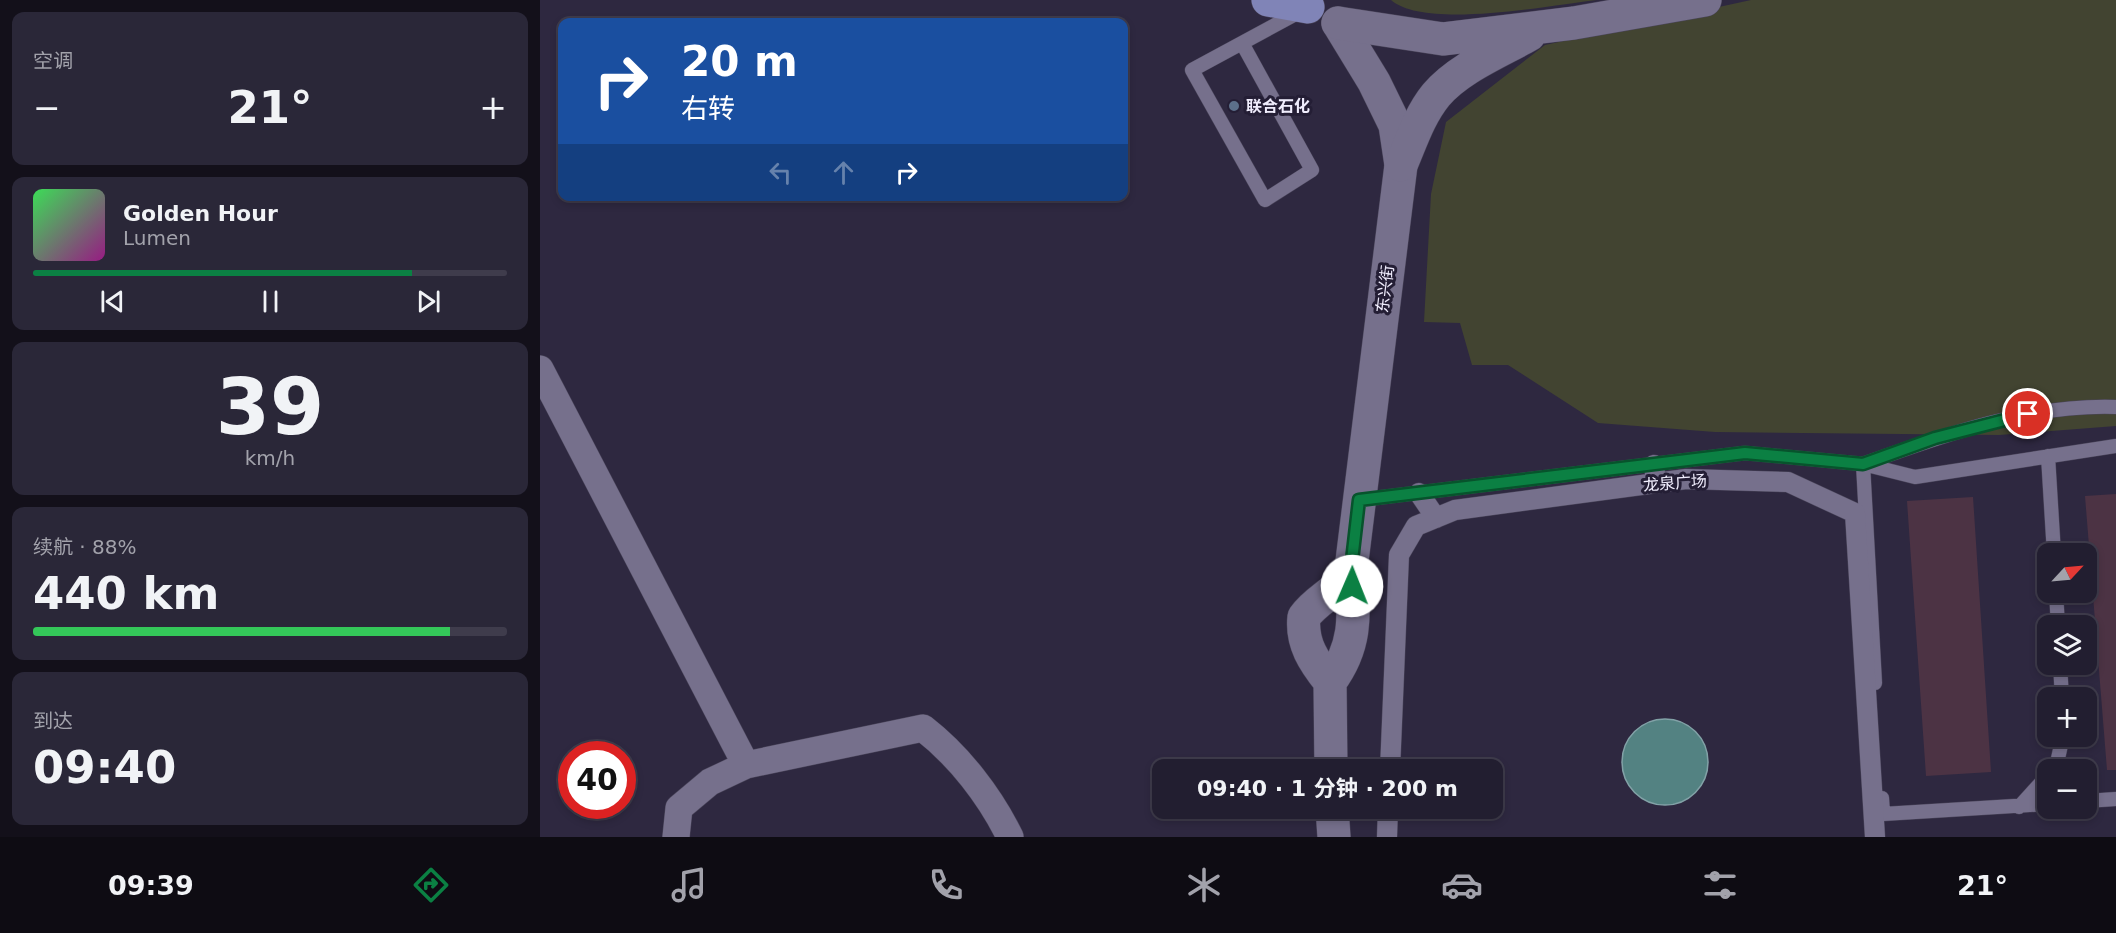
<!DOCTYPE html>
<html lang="zh">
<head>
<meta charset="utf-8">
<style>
  :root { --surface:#221e30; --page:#2a2738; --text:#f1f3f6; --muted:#a2a2ab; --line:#3f3c4c; --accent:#0b8043 }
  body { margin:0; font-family:"DejaVu Sans","Noto Sans SC",sans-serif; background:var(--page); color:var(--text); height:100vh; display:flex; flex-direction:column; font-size:22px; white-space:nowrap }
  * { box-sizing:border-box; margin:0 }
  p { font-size:20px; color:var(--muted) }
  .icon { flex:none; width:33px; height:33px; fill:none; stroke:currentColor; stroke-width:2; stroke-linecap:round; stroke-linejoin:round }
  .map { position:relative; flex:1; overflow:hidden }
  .panel { display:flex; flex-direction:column; gap:12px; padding:12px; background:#13101a; width:540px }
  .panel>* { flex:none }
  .top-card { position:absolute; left:18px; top:18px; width:570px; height:183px; border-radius:12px; box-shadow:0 3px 9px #0003,0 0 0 2px var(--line); background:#1a4fa0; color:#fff; overflow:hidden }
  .needle { width:39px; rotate:64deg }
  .fabs { position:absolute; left:1497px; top:543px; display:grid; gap:12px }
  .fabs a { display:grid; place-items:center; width:60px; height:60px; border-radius:12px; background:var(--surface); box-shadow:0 3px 9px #0003,0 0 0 2px var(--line); font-size:30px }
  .speed { position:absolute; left:18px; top:741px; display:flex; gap:12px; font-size:30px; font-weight:700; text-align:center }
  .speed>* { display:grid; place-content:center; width:78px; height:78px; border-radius:50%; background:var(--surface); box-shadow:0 3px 9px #0003,0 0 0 2px var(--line); line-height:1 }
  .speed .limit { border:9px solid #d22; background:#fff; color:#111 }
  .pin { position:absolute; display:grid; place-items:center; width:51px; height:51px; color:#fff; margin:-26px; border:3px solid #fff; border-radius:50%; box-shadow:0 2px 6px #0007 }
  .me { position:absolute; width:66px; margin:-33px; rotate:1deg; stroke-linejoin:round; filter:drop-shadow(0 0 4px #0008) }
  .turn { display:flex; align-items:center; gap:21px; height:126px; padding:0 24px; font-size:27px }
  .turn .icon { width:78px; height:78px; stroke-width:2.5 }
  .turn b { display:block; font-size:42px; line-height:51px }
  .lanes { display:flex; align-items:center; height:57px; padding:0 24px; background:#0003; justify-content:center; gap:30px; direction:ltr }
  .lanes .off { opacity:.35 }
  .big { font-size:45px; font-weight:700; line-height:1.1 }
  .panel .card { flex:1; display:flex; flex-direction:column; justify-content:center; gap:9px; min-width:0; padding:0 21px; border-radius:12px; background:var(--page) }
  .panel .dial { align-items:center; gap:0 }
  .dial b { font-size:78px; line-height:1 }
  .song { display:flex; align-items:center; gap:18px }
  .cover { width:72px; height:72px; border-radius:9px; background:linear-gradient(135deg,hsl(130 70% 55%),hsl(310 70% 35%)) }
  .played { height:6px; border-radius:3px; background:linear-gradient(90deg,var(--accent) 80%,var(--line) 80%) }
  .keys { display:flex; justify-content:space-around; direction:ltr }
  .heat { display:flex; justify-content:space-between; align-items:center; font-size:33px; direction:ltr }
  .charge { height:9px; border-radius:4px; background:linear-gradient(90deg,#34c759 88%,var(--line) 0) }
  .trip { position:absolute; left:612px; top:759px; width:351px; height:60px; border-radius:12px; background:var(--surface); box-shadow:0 3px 9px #0003,0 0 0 2px var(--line); font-weight:700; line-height:60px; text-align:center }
  .dock { display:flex; height:96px; justify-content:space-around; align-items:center; background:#0e0c13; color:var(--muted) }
  .dock .icon { width:42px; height:42px }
  .dock .current { color:var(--accent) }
  .dock b { font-size:27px; color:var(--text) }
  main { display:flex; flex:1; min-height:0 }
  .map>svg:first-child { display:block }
  .green { fill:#424431 }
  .water { fill:#538282; stroke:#82a2a7; stroke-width:1.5 }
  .building { fill:#4c3344 }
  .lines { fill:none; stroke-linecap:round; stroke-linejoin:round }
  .service-casing { stroke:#4a455a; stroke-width:15 }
  .pedestrian-casing { stroke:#4a455a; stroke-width:21 }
  .minor-casing { stroke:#4a455a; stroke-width:28 }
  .tertiary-casing { stroke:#4a455a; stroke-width:34 }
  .secondary-casing { stroke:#4a455a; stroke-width:34 }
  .primary-casing { stroke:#4a455a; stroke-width:34 }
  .service { stroke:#76708c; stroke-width:14 }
  .pedestrian { stroke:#76708c; stroke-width:20 }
  .minor { stroke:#76708c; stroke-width:27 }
  .tertiary { stroke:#76708c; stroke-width:33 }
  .secondary { stroke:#76708c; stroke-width:33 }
  .primary { stroke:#8084b7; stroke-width:33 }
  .route-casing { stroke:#07532c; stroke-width:15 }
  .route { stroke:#0b8043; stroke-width:10 }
  .service-dot { fill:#5c6f8a; stroke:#241e35; stroke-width:2 }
  .labels { text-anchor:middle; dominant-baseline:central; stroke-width:6; stroke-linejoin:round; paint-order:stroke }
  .poi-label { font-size:16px; font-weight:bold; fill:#f0edfd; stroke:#241e35; text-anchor:start }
  .street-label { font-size:16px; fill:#f0edfd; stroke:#241e35 }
</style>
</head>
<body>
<main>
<section class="panel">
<div class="card"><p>空调</p>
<div class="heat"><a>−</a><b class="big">21°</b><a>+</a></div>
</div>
<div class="card">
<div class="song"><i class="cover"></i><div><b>Golden Hour</b><p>Lumen</p></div></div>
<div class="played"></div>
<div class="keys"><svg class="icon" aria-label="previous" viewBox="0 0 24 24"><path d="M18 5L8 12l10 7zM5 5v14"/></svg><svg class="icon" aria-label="pause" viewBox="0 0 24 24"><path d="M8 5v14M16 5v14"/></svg><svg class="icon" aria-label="next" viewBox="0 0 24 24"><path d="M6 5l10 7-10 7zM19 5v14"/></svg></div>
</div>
<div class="card dial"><b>39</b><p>km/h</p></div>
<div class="card"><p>续航 · 88%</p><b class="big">440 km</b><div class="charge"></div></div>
<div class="card"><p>到达</p><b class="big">09:40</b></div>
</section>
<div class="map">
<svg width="1576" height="837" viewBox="0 0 1576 837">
  <rect width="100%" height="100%" fill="#2e2840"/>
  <path class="green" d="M851,0h206c-45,5 -172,30 -206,0z
    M1211,0h365v426l-117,9 -284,-3 -117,-9 -90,-58h-36l-12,-42 -36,-1 7,-128 15,-72 99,-77z"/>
  <path class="water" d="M1082 762a43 43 0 1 1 86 0a43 43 0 1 1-86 0Z"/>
  <path class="building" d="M1576,494v276h-9l-22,-274z
    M1433,497l18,275 -65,4 -19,-275z"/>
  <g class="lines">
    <g class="service-casing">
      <path id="service" d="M702,43l70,127 -47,30 -73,-130 109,-59
        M1508,456l6,98
        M819,500l386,-47 118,11 52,13 201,-31
        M1516,592l2,34
        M1520,664l2,34
        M1335,683l-12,-219c81,-29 166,-60 253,-57
        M1512,770l5,-7 6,-27
        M1342,798l1,16 165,-10
        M1546,801l30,-2
        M1479,807l29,-32"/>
    </g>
    <g class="pedestrian-casing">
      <path id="pedestrian" d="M1114,465l2,17
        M879,493l17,25
        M850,770l9,-215 17,-29 39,-16 231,-31 102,3 67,31 20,324
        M847,837l1,-29"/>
    </g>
    <g class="minor-casing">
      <path id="minor" d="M0,369l206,396
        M136,837l3,-29 31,-26 36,-17 177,-37c36,28 67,68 87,109"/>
    </g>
    <g class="tertiary-casing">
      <path id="tertiary" d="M790,682c28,-38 24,-68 21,-113l50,-404 -6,-40 -21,-43 -36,-59
        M790,682c-16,-20 -29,-39 -26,-65 13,-19 37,-26 47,-48
        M790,682l1,88
        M792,808l2,29"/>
    </g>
    <g class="secondary-casing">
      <path id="secondary" d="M798,23l105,16 131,-16 131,-23
        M861,165c10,-23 18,-49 35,-70 23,-27 63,-43 93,-60"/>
    </g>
    <g class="primary-casing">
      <path id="primary" d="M728,0l40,7"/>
    </g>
    <use href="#service" class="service"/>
    <use href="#pedestrian" class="pedestrian"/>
    <use href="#minor" class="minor"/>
    <use href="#tertiary" class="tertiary"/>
    <use href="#secondary" class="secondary"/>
    <use href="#primary" class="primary"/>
  </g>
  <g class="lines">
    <g class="route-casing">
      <path id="route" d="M812,586l-1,-17 8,-69 386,-47 118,11 72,-26 93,-24"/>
    </g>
    <use href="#route" class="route"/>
  </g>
  <circle class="service-dot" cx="694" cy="106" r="6"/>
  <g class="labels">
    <g class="poi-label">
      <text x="706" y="106">联合石化</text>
    </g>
    <g class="street-label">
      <text transform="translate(845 289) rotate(-83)">东兴街</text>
      <text transform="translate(1135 483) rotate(-4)">龙泉广场</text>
    </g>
  </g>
</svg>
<div class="fabs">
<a><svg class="needle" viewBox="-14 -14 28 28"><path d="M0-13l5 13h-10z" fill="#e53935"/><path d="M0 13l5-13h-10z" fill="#a2a2ab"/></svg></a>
<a><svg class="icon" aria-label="layers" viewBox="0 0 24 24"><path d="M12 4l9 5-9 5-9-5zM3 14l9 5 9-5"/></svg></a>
<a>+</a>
<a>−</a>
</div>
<div class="speed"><div class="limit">40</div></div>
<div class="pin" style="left:1488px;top:414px;background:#d93025"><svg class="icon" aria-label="arrive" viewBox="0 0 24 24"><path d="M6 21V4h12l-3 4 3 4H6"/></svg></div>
<svg class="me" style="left:812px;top:586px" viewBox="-20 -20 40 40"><circle r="19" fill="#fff"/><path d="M0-13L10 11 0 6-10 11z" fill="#0b8043"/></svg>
<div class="trip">09:40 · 1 分钟 · 200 m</div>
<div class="top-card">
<div class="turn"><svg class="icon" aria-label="right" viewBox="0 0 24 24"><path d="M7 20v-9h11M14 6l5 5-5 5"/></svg><div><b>20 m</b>右转</div></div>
<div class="lanes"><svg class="icon off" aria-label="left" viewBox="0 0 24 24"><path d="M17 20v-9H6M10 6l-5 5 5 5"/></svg><svg class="icon off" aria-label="ahead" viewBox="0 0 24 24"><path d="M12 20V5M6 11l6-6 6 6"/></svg><svg class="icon" aria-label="right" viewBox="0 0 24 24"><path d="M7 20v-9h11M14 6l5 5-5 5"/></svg></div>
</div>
</div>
</main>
<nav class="dock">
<b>09:39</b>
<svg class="icon current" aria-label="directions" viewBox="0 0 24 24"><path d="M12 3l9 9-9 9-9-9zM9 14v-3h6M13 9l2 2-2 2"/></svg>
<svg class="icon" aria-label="music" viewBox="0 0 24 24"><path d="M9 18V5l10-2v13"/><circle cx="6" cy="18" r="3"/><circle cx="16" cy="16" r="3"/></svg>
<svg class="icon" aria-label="phone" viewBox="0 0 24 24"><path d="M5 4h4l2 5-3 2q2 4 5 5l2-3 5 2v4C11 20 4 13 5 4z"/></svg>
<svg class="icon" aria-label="climate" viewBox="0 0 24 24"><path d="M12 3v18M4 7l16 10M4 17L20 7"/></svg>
<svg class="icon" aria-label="car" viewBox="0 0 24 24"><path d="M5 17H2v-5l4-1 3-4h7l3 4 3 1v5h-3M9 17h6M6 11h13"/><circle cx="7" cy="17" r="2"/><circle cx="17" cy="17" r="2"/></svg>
<svg class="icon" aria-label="filters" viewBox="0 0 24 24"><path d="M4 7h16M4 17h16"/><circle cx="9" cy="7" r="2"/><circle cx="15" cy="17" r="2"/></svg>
<b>21°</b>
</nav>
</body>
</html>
